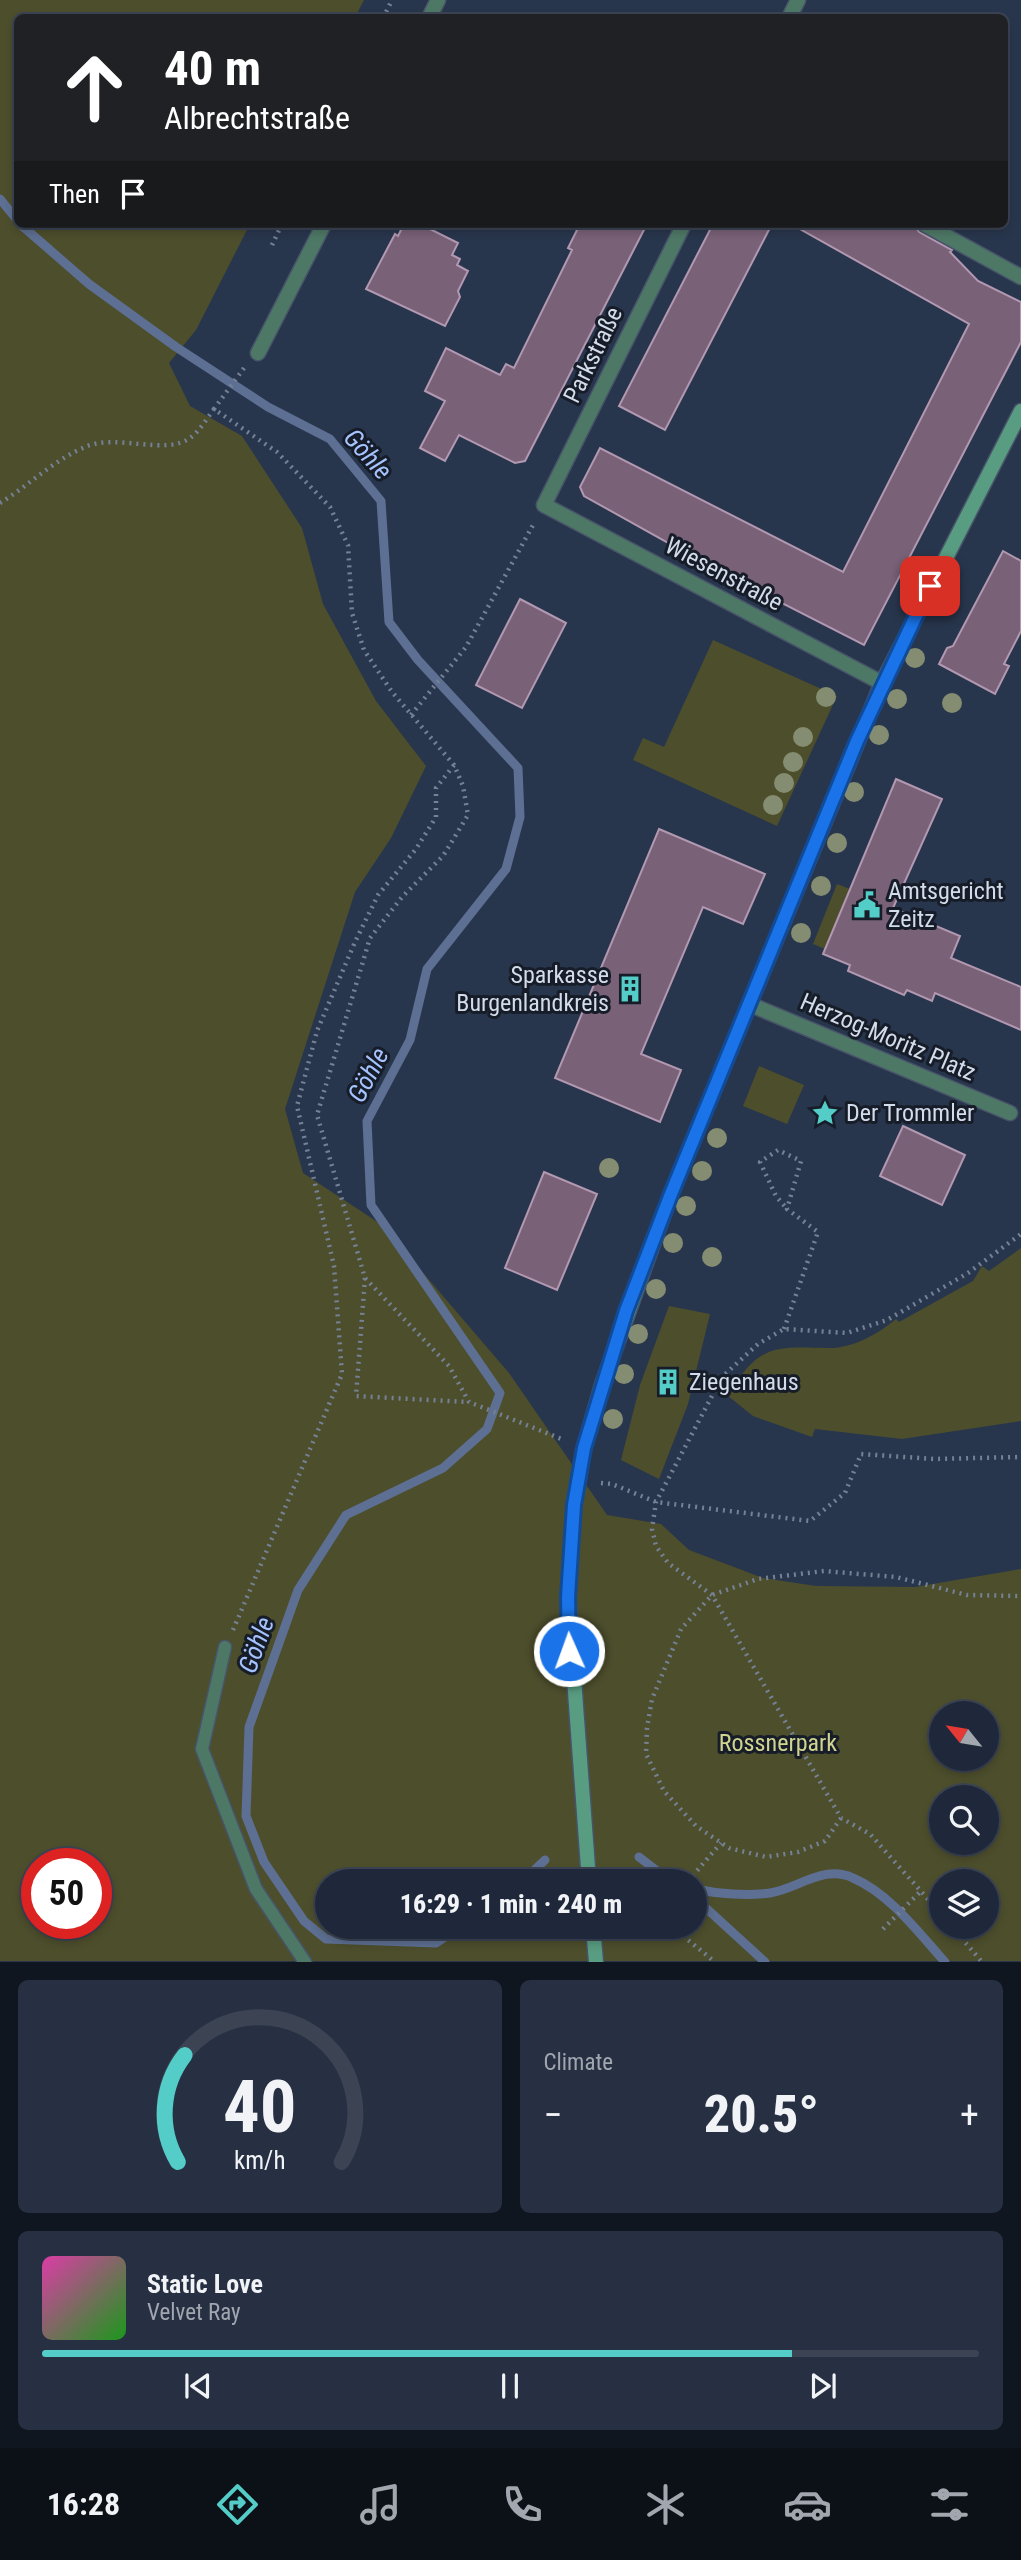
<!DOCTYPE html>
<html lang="en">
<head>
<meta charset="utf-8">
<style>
  :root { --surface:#1e283a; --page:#263042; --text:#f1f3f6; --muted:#a1a6af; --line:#3c4454; --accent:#54cdc8 }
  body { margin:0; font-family:"Roboto Condensed",sans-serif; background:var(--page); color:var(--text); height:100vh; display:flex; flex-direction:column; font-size:26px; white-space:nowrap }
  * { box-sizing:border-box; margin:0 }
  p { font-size:23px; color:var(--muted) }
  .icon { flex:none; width:38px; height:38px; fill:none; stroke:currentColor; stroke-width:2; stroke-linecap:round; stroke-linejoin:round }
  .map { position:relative; height:1962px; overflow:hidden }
  .details { display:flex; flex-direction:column; gap:18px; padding:18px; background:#101620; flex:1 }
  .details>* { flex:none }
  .top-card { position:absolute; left:14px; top:14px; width:994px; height:214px; border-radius:10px; box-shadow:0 4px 10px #0003,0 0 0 2px var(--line); background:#202124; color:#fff; overflow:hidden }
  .needle { width:46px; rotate:300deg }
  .fabs { position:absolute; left:929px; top:1701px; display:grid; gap:14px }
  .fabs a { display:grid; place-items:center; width:70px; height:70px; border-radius:50%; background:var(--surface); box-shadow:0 4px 10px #0003,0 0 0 2px var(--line); font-size:35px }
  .speed { position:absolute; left:21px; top:1848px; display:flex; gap:14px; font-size:35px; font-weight:700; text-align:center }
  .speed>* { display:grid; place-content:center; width:91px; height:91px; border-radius:50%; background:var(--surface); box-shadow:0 4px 10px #0003,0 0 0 2px var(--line); line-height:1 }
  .speed .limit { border:10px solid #d22; background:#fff; color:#111 }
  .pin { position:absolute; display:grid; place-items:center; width:60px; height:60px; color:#fff; margin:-30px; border-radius:14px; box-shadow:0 4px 10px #0006 }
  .me { position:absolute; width:77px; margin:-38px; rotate:358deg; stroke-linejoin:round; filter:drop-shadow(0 0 5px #0008) }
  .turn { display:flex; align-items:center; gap:24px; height:147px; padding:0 35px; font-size:32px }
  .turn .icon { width:91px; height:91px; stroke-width:2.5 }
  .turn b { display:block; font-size:49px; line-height:60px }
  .then { display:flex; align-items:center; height:66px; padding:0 35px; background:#0003; gap:14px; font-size:26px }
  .big { font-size:52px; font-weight:800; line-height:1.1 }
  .details .tile { flex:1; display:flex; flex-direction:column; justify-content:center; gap:10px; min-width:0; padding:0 24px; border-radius:10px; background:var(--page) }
  .details .dial { align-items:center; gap:0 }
  .dial svg { height:182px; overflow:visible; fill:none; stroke:var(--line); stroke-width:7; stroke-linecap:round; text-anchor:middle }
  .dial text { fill:var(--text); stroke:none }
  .song { display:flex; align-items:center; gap:21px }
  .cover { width:84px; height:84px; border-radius:10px; background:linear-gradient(135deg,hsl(320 70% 55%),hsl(120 70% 35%)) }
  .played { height:7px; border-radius:4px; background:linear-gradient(90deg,var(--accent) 80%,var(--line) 80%) }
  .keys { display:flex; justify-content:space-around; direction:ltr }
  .heat { display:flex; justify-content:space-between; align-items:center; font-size:38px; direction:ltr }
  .details .tiles { flex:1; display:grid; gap:18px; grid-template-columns:1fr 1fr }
  .tile:last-child { grid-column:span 2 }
  .trip { position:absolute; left:315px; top:1869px; width:392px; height:70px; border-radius:35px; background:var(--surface); box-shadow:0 4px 10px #0003,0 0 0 2px var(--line); font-weight:800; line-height:70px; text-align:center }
  .dock { display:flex; height:112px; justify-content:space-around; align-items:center; background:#0c1017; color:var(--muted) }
  .dock .icon { width:49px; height:49px }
  .dock .on { color:var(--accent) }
  .dock b { font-size:32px; color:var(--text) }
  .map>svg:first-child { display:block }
  .green { fill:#4d4e2c; fill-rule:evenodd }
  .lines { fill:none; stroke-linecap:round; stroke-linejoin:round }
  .stream { stroke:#5d6f92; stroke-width:9 }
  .building { fill:#796178; stroke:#b298b1; stroke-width:2 }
  .lane-casing { stroke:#475469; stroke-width:15 }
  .street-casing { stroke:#475469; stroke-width:17 }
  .secondary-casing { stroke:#475469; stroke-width:17 }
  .path { stroke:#758194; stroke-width:4.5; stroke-dasharray:2 5; stroke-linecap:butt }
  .lane { stroke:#4e7866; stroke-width:12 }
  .street { stroke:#4e7866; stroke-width:14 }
  .secondary { stroke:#589c81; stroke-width:14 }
  .tree { fill:#848d71 }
  .route-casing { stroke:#114b97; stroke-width:18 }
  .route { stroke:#1a73e8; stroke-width:12 }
  .labels { text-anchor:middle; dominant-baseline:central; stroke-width:6; stroke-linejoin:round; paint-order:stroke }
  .street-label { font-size:24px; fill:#d3dceb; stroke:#171d28 }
  .poi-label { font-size:24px; fill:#d3dceb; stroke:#171d28; text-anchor:start }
  .park-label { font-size:24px; fill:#d0d48f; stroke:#171d28 }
  .water-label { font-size:26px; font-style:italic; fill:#a5c3fe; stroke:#171d28 }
</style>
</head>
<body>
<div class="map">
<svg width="1021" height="1962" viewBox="0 0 1021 1962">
  <rect width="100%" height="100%" fill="#28364d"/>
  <path class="green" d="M0,0h364l-9,17 -337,1v206h232l-54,106 -27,33 21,43 52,30 60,92 21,76 53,97 50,65 -35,72 -36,54 -70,217 18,64 79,52 127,148 98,142 54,9 28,26 74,28 53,8 99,1 106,-18v392h-1021zM942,1713h45v46h-45zM942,1797h45v46h-45zM37,1864h59v59h-59zM327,1881h368v46h-368zM942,1881h45v46h-45z
    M713,640l124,56 -60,130 -144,-66 10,-22 21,9z
    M837,884l13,5 -25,60 -12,-5z
    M759,1066l45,19 -17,39 -44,-18z
    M1021,1248v173l-119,18 -87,-10 -3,8 -59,-21 -25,-20c30,-52 46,-49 99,-48 25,1 51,-14 69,-29l3,3 74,-41 9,-15 7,5z
    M669,1306l41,8 -22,90 -29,75 -38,-19 19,-75z"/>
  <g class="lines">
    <path class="stream" d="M0,199l18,22
      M20,224l69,60 87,63 92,60 62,32 51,62 8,121 29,38 100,108 2,49 -14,52 -79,100 -17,71 -43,81 4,84 129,188 -13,36 -44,39 -97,47 -48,75 -49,137 -3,89 18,46 40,59 22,18 110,4 24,-16
      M639,1857l31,24
      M523,1881l22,-21
      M695,1889c23,5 52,7 75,4 27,-4 54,-29 83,-15 37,16 65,54 92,84
      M695,1898l70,64"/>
  </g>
  <path class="building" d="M404,224h16l38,19 -6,12 8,4 -3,6 11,6 -10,20 2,6 -15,29 -79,-37 29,-55 3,2z
    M580,224h67l-122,237 -10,2 -56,-28 -14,26 -25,-13 25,-47 -20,-10 21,-43 54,27 6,-11 8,4 58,-118 -4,-2z
    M713,224h59l-107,206 -46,-24z
    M791,224h123l5,8 33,18 -2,2 28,29 43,21v40l-157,303 -149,-76 -131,-73 -4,-9 20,-39 243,124 126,-248z
    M1003,551l18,10v70l-17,33 5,2 -14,28 -56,-30 8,-16 6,-2z
    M520,599l46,24 -44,85 -46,-23z
    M896,779l46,20 -49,109 67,28 -9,22 70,29v43l-86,-37 -3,8 -25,-11 -3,5 -56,-24 2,-6 -27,-11z
    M659,829l106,45 -22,50 -40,-17 -62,147 40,16 -21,52 -105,-44z
    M903,1126l62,29 -23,50 -62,-29z
    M544,1172l53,22 -40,96 -52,-22z"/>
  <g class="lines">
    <g class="lane-casing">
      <path id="lane" d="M225,1647l-23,102 54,140 49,73"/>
    </g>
    <g class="street-casing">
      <path id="street" d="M429,18l9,-18
        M789,18l9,-18
        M684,224l-140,281 338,178
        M924,224l97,53
        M258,353l66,-129
        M749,1004l261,109"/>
    </g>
    <g class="secondary-casing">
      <path id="secondary" d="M589,1881l-21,-284 6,-92 10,-57 18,-63 69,-191 211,-511 139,-272
        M593,1927l3,35"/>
    </g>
    <path class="path" d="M383,18l9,-18
      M272,245l10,-21
      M244,368l-30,41 63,43 53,55 18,38 4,68 12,37 28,42 62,73 9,21 5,29 -25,41 -41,41 -32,41 -53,177 48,163 84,88 20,36 95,38
      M0,503c28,-17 54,-43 85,-56 31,-14 80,9 105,-9 10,-7 17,-20 24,-29
      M411,715l55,-68 67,-122
      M365,1278l-9,118 112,6
      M784,1329l34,-97 -31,-23 14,-48 -23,-11 -18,12 16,34 11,13
      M601,1483l11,1 44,18 154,19 35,-28 16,-39 73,5 87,-2
      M233,1630l109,-256 -8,-108 -37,-160 20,-75 38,-89 23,-47 38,-46 20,-32v-29l18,-23
      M841,1818l-16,23 -27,11 -32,5 -37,-9 -33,-22 -32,-35 -18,-37 1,-26 5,-29 29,-70 31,-34 46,-16 66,-8 72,6 71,18 54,1
      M688,1881l33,-38
      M942,1915l-72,-81 -29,-16 -129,-223 -44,-32 -12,-17 -4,-17 4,-27 66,-125 36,-33 26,-15 63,4 40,-13 81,-47 53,-39
      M672,1927l43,35
      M952,1927l30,35
      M883,1929l38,-38"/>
    <use href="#lane" class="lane"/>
    <use href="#street" class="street"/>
    <use href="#secondary" class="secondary"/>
  </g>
  <g class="tree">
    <circle cx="915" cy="658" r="10"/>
    <circle cx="826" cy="697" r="10"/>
    <circle cx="897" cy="699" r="10"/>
    <circle cx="952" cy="703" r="10"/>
    <circle cx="879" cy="735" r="10"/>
    <circle cx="803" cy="737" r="10"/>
    <circle cx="793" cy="762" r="10"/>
    <circle cx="784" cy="783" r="10"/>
    <circle cx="854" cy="792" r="10"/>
    <circle cx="773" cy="805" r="10"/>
    <circle cx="837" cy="843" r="10"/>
    <circle cx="821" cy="886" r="10"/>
    <circle cx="801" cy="933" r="10"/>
    <circle cx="717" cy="1138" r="10"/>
    <circle cx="609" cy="1168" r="10"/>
    <circle cx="702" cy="1171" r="10"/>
    <circle cx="686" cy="1206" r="10"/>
    <circle cx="673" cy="1243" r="10"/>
    <circle cx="712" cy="1257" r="10"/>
    <circle cx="656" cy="1289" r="10"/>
    <circle cx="638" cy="1334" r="10"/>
    <circle cx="624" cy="1374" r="10"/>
    <circle cx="613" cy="1419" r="10"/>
  </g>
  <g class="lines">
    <g class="route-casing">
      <path id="route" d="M569,1651l-1,-54 6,-92 10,-57 42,-137 45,-117 186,-453 73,-155"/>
    </g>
    <use href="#route" class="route"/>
  </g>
  <defs>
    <g id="civic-bare" transform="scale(2.1)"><path d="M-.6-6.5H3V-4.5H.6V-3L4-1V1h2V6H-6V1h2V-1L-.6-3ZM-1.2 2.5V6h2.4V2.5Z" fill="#54cdc8" stroke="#171d28" stroke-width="2.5" paint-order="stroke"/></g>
    <g id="building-bare" transform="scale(2.1)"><path d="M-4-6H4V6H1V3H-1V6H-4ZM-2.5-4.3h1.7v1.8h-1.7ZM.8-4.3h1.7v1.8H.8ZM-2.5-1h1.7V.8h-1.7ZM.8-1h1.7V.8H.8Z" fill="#54cdc8" stroke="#171d28" stroke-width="2.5" paint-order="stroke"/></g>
    <g id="sight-bare" transform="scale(2.1)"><path d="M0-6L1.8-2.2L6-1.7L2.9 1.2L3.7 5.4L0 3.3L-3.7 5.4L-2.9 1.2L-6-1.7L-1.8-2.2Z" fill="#54cdc8" stroke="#171d28" stroke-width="2.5" paint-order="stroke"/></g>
  </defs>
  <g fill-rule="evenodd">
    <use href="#civic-bare" x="867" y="905"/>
    <use href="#building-bare" x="630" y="989"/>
    <use href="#sight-bare" x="825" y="1113"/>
    <use href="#building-bare" x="668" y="1382"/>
  </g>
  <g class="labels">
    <g class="street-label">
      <text transform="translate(593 355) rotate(-64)">Parkstraße</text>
      <text transform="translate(724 574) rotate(28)">Wiesenstraße</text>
      <text transform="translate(888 1037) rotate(23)">Herzog-Moritz Platz</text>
    </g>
    <g class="poi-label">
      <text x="888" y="891">Amtsgericht<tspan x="888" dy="28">Zeitz</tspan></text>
      <text x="609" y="975" text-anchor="end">Sparkasse<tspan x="609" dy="28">Burgenlandkreis</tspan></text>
      <text x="846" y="1113">Der Trommler</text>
      <text x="689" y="1382">Ziegenhaus</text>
    </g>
    <g class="park-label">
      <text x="778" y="1743">Rossnerpark</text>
    </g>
    <g class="water-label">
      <text transform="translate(368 454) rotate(48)">Göhle</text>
      <text transform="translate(368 1075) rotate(-62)">Göhle</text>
      <text transform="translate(256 1645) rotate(-70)">Göhle</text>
    </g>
  </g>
</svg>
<div class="fabs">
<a><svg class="needle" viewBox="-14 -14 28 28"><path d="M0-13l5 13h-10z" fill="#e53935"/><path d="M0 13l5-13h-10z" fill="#a1a6af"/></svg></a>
<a><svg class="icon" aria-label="search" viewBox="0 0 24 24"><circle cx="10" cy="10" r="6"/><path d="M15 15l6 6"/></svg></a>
<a><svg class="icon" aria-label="layers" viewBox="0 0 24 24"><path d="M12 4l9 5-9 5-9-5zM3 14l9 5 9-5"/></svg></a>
</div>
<div class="speed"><div class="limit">50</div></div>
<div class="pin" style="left:930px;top:586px;background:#d93025"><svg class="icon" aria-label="arrive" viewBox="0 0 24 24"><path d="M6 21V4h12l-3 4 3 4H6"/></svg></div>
<svg class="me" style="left:569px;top:1651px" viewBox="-20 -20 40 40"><circle r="17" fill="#1a73e8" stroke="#fff" stroke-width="3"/><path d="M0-11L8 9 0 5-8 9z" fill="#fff"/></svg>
<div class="trip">16:29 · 1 min · 240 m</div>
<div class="top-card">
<div class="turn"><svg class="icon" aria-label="ahead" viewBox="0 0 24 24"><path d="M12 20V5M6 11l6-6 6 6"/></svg><div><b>40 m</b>Albrechtstraße</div></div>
<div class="then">Then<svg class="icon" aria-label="arrive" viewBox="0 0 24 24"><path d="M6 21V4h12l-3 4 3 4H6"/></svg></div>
</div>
</div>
<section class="details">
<div class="tiles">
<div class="tile dial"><svg viewBox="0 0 100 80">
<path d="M14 69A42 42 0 1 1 86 69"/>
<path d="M14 69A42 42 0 0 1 17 22" stroke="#54cdc8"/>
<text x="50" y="56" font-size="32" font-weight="700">40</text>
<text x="50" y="72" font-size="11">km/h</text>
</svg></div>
<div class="tile"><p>Climate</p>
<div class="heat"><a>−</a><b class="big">20.5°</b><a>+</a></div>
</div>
<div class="tile">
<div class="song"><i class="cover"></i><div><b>Static Love</b><p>Velvet Ray</p></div></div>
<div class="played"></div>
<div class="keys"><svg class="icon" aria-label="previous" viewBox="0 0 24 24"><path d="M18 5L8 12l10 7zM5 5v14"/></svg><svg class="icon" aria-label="pause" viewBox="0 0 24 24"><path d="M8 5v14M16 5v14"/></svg><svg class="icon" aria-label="next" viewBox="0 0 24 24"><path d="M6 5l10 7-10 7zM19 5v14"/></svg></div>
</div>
</div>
</section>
<nav class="dock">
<b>16:28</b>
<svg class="icon on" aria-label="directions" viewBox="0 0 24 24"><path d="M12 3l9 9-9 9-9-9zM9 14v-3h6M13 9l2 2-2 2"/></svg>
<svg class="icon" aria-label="music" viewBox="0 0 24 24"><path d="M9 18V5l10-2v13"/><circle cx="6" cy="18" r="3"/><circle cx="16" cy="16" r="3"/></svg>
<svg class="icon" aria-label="phone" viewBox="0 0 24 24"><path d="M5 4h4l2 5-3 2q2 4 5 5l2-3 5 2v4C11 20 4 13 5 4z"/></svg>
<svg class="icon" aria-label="climate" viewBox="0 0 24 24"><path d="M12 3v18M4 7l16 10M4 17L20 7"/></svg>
<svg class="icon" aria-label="car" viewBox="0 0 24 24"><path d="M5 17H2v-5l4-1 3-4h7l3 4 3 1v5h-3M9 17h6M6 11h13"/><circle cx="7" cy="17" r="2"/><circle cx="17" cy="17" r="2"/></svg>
<svg class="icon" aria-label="filters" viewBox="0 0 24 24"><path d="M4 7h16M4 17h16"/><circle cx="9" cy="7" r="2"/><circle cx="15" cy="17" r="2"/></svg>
</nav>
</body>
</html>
